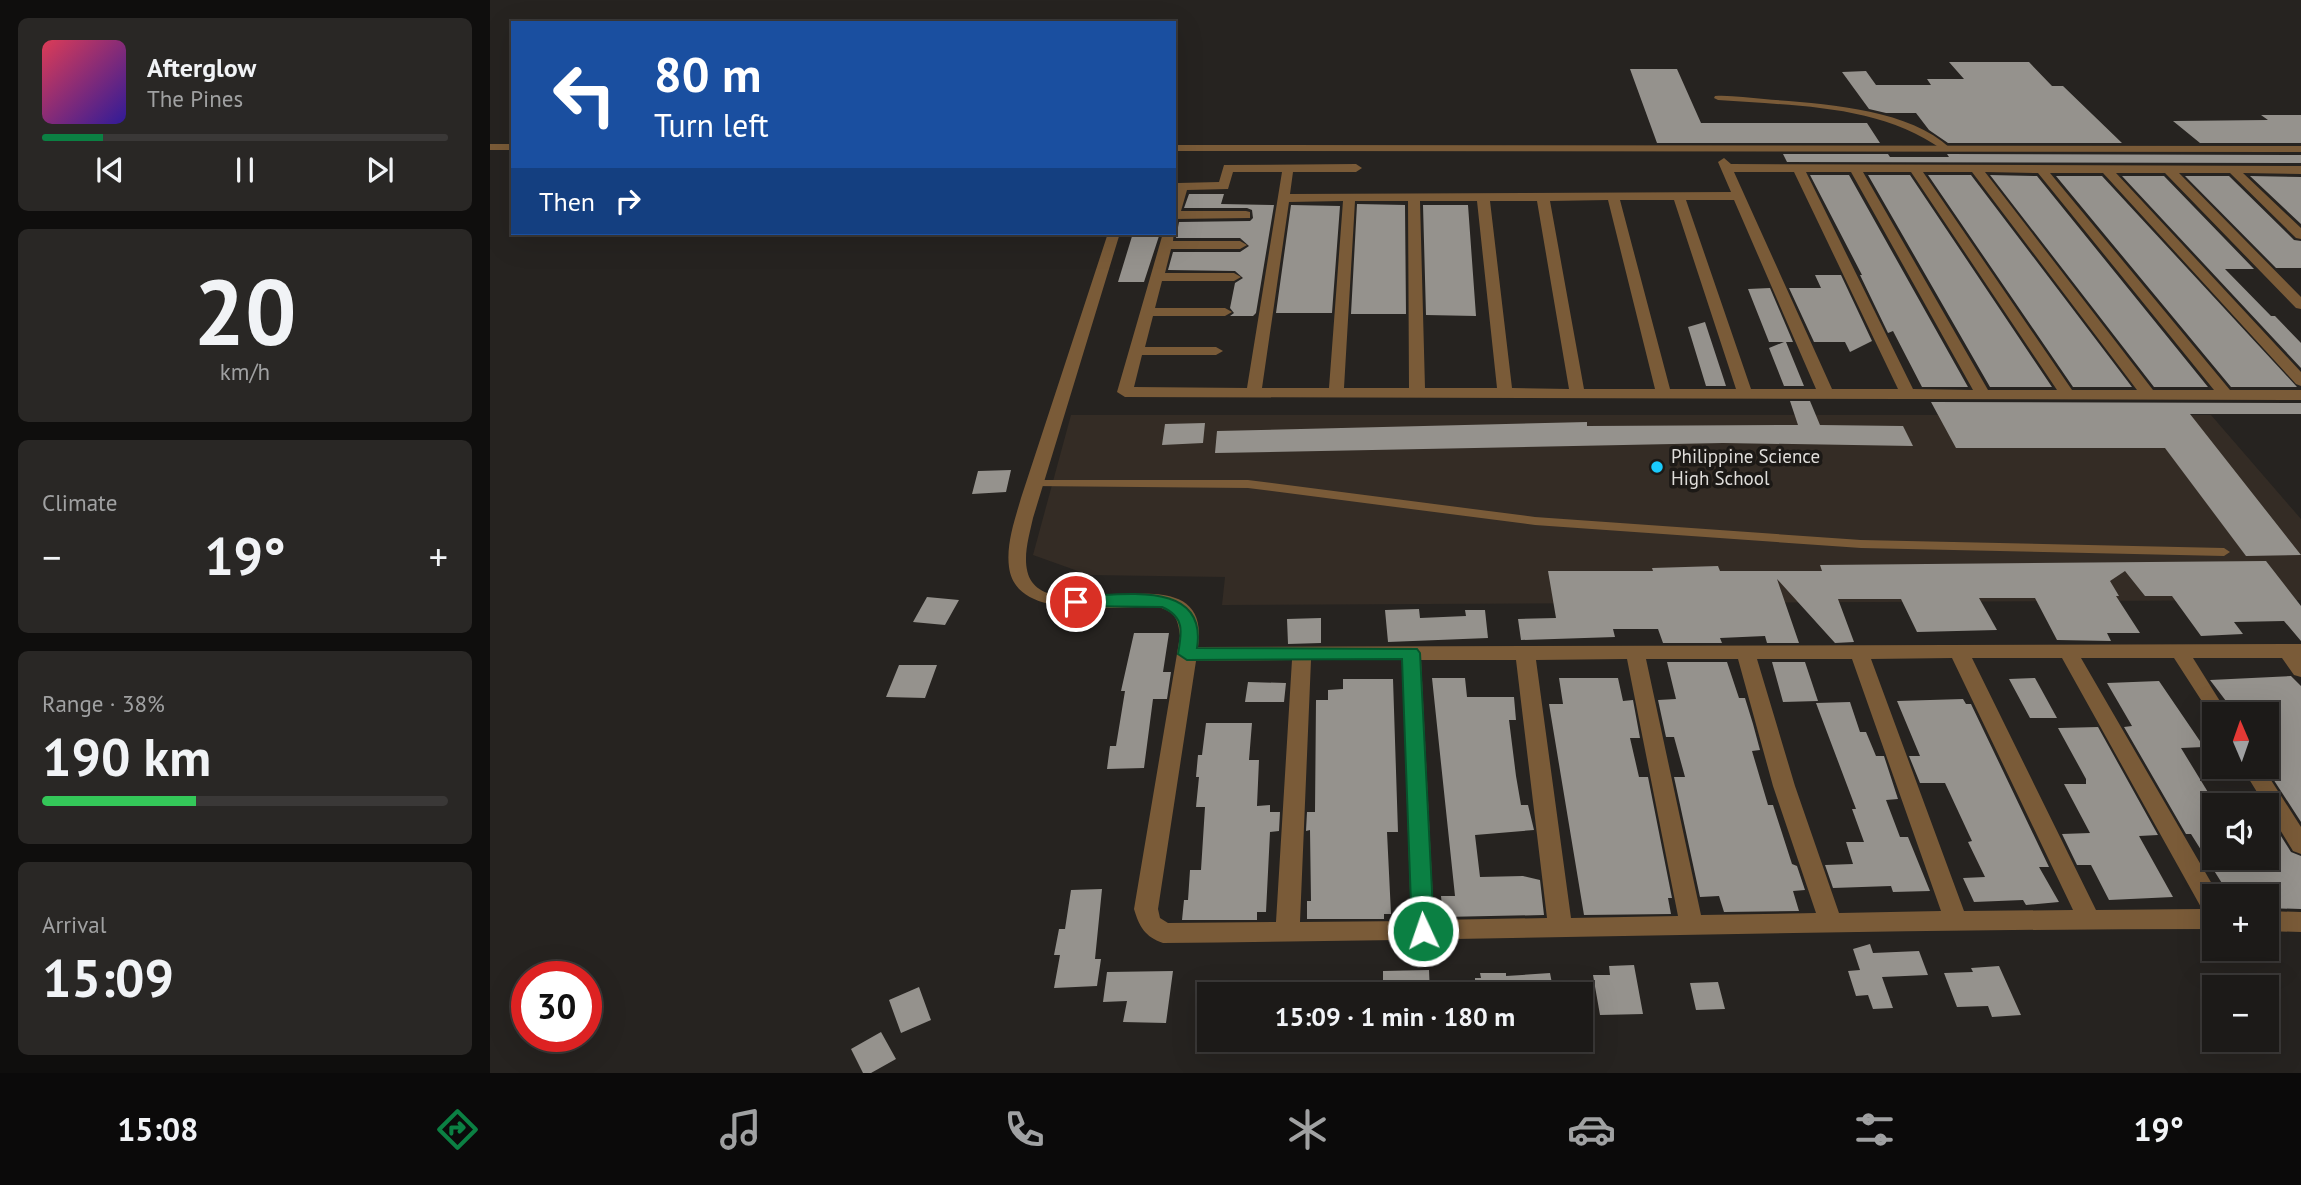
<!DOCTYPE html>
<html lang="en">
<head>
<meta charset="utf-8">
<style>
  :root { --surface:#1c1a18; --page:#292725; --text:#f1f3f6; --muted:#a0a1a2; --line:#3a3837; --accent:#0b8043 }
  body { margin:0; font-family:"PT Sans",sans-serif; background:var(--page); color:var(--text); height:100vh; display:flex; flex-direction:column; font-size:26px; white-space:nowrap }
  * { box-sizing:border-box; margin:0 }
  p { font-size:23px; color:var(--muted) }
  .icon { flex:none; width:38px; height:38px; fill:none; stroke:currentColor; stroke-width:2; stroke-linecap:round; stroke-linejoin:round }
  .map { position:relative; flex:1; overflow:hidden }
  .drawer { display:flex; flex-direction:column; gap:18px; padding:18px; background:#0f0e0d; width:490px }
  .drawer>* { flex:none }
  .guide { position:absolute; left:21px; top:21px; width:665px; height:214px; border-radius:0px; box-shadow:0 7px 28px #0002,0 0 0 2px var(--line); background:#1a4fa0; color:#fff; overflow:hidden }
  .needle { width:46px; rotate:358deg }
  .tools { position:absolute; left:1712px; top:702px; display:grid; gap:14px }
  .tools a { display:grid; place-items:center; width:77px; height:77px; border-radius:0px; background:var(--surface); box-shadow:0 7px 28px #0002,0 0 0 2px var(--line); font-size:35px }
  .speed { position:absolute; left:21px; top:961px; display:flex; gap:14px; font-size:35px; font-weight:700; text-align:center }
  .speed>* { display:grid; place-content:center; width:91px; height:91px; border-radius:50%; background:var(--surface); box-shadow:0 7px 28px #0002,0 0 0 2px var(--line); line-height:1 }
  .speed .limit { border:10px solid #d22; background:#fff; color:#111 }
  .pin { position:absolute; display:grid; place-items:center; width:60px; height:60px; color:#fff; margin:-30px; border:4px solid #fff; border-radius:50%; box-shadow:0 2px 7px #0007 }
  .me { position:absolute; width:77px; margin:-38px; rotate:357deg; stroke-linejoin:round; filter:drop-shadow(0 0 5px #0008) }
  .turn { display:flex; align-items:center; gap:24px; height:147px; padding:0 28px; font-size:32px }
  .turn .icon { width:91px; height:91px; stroke-width:2.5 }
  .turn b { display:block; font-size:49px; line-height:60px }
  .then { display:flex; align-items:center; height:66px; padding:0 28px; background:#0003; gap:14px; font-size:26px }
  .big { font-size:52px; font-weight:800; line-height:1.1 }
  .drawer .widget { flex:1; display:flex; flex-direction:column; justify-content:center; gap:10px; min-width:0; padding:0 24px; border-radius:10px; background:var(--page) }
  .drawer .dial { align-items:center; gap:0 }
  .dial b { font-size:91px; line-height:1 }
  .song { display:flex; align-items:center; gap:21px }
  .cover { width:84px; height:84px; border-radius:10px; background:linear-gradient(135deg,hsl(350 70% 55%),hsl(250 70% 35%)) }
  .played { height:7px; border-radius:4px; background:linear-gradient(90deg,var(--accent) 15%,var(--line) 15%) }
  .keys { display:flex; justify-content:space-around; direction:ltr }
  .heat { display:flex; justify-content:space-between; align-items:center; font-size:38px; direction:ltr }
  .charge { height:10px; border-radius:5px; background:linear-gradient(90deg,#34c759 38%,var(--line) 0) }
  .trip { position:absolute; left:707px; top:982px; width:396px; height:70px; border-radius:0px; background:var(--surface); box-shadow:0 7px 28px #0002,0 0 0 2px var(--line); font-weight:800; line-height:70px; text-align:center }
  .tabs { display:flex; height:112px; justify-content:space-around; align-items:center; background:#0b0a0a; color:var(--muted) }
  .tabs .icon { width:49px; height:49px }
  .tabs .active { color:var(--accent) }
  .tabs b { font-size:32px; color:var(--text) }
  main { display:flex; flex:1; min-height:0 }
  .map>svg:first-child { display:block }
  .built { fill:#342c25 }
  .building { fill:#95928d }
  .lines { fill:none; stroke-linecap:round; stroke-linejoin:round }
  .lane { fill:#7a5b38; fill-rule:evenodd }
  .street { fill:#7a5b38; fill-rule:evenodd }
  .route { fill:#0b8043; stroke:#07532c; stroke-width:2 }
  .poi-dot { fill:#1acafc; stroke:#1c1916; stroke-width:2.5 }
  .labels { text-anchor:middle; dominant-baseline:central; stroke-width:7; stroke-linejoin:round; paint-order:stroke }
  .poi-label { font-size:19px; fill:#dfddda; stroke:#1c1916; text-anchor:start }
</style>
</head>
<body>
<main>
<section class="drawer">
<div class="widget">
<div class="song"><i class="cover"></i><div><b>Afterglow</b><p>The Pines</p></div></div>
<div class="played"></div>
<div class="keys"><svg class="icon" aria-label="previous" viewBox="0 0 24 24"><path d="M18 5L8 12l10 7zM5 5v14"/></svg><svg class="icon" aria-label="pause" viewBox="0 0 24 24"><path d="M8 5v14M16 5v14"/></svg><svg class="icon" aria-label="next" viewBox="0 0 24 24"><path d="M6 5l10 7-10 7zM19 5v14"/></svg></div>
</div>
<div class="widget dial"><b>20</b><p>km/h</p></div>
<div class="widget"><p>Climate</p>
<div class="heat"><a>−</a><b class="big">19°</b><a>+</a></div>
</div>
<div class="widget"><p>Range · 38%</p><b class="big">190 km</b><div class="charge"></div></div>
<div class="widget"><p>Arrival</p><b class="big">15:09</b></div>
</section>
<div class="map">
<svg width="1811" height="1073" viewBox="0 0 1811 1073">
  <rect width="100%" height="100%" fill="#262320"/>
  <path class="built" d="M581,415h1140l90,104v81l-1079,5 3,-28 -136,-2 -56,-20z"/>
  <path class="building" d="M1459,62h80l23,24h11l59,57h-174l-19,-13 -13,-17h-30l-17,-4 -27,-37 24,-1 10,14h55l-4,-6h37z
    M1140,69h47l24,54h166l13,20h-223z
    M1771,115h40v28h-101l-27,-22 95,-1z
    M1293,154h105l2,3h59l-2,-3 354,1v8l-514,-1z
    M1320,175h39l119,212h-46l-29,-56 -5,2 -28,-58h2z
    M1378,175h42l142,212h-62z
    M1438,175h43l161,212h-59z
    M1500,175l47,1 171,211h-54z
    M1566,176h46l195,211h-66z
    M1632,176h42l90,93h-29l46,47h4l26,27v25z
    M1695,176h44l65,64 7,1v27h-25z
    M1760,176l51,1v47z
    M699,194h35l-3,10 53,1 -18,108 -3,3h-23l4,-3 -4,-5 5,-25 8,-5 -8,-7 -67,-1 5,-18h67l9,-6 -9,-8h-64l3,-16 71,-1 3,-3 -1,-8 -5,-2h-63z
    M867,204l48,1 1,109h-55z
    M801,205l49,1 -8,107h-56z
    M933,205h45l8,111 -50,-1z
    M643,233h27l-16,49h-26z
    M1325,275h26l31,66 -22,11 -5,-10h-31l-25,-54h32z
    M1280,288l23,54h-7l18,44h-20l-15,-38 15,-6h-15l-21,-53z
    M1215,322l21,64h-20l-18,-59z
    M1300,401h20l10,24 83,1 10,20 -190,-3 -508,10 2,-22 370,-9v4l211,-1z
    M1441,402l370,1v11h-111l111,141 -55,1 -81,-108h-209z
    M715,423l-2,20 -41,2 3,-21z
    M521,470l-5,22 -34,2 6,-23z
    M1776,561l35,45v35l-17,-20 -50,1 9,12 -42,2 -29,-40h-27l-20,-25 -15,10 9,15h-3l24,37h-33l4,8 -54,-1 -22,-42h-56l18,32 -80,2 -16,-33h-63l16,43 -19,1 -58,-64 22,64h-32l-2,-7 -45,2 2,5h-59l-5,-14h-45l2,8 -94,3 -3,-21 38,-1 -8,-47h105l-1,-3 66,-2 2,5h102l-2,-6z
    M437,597l32,3 -14,25 -32,-3z
    M929,609l1,9 46,-2 -1,-6h20l3,28 -100,4 -3,-32z
    M831,618v25l-33,1 -1,-25z
    M644,633h35l-6,39h8l-4,27h-14l-9,69 -37,1 3,-23h6l9,-55h-4z
    M1177,662h60l12,36h6l8,26 7,26 -8,1 16,54h5l19,59 5,2 8,24 -12,1 6,20 -75,1 -5,-16 -19,1 -26,-120h11l-11,-40h-8l-8,-37 18,-1z
    M1282,662h33l13,39 -35,1z
    M409,665h38l-12,33 -39,-1z
    M1801,676l10,10v136l-35,-54v-68l-40,1 -16,-21z
    M942,678h33l2,19h47l2,23h-7l7,56 5,29h7l6,25 -59,5 5,42 43,-1 17,4 4,35 -101,2 -2,-21h14z
    M1069,678h59l5,23 10,-1 7,38h-10l9,39h9l24,121h-4l3,16 -87,1 -35,-211h14z
    M1545,678l22,40h-27l-21,-39z
    M853,679h50l5,153h-11l4,82h-7v5h-77v-18h4l-1,-71 -4,1 1,-19h8l1,-112h12v-10l15,-1z
    M1669,681l45,66 -23,1 33,54v56h62l-10,-15v-31l25,40 10,4v53l-35,-1v-12h-36l-39,-62h-5l-62,-107 8,-1 -25,-43z
    M758,682l38,1 -2,19h-39z
    M1473,699l3,5h5l78,163h-10l20,35 -33,3 -3,-5 -49,2 -11,-24 22,-1 -17,-35 4,-1 -27,-58h-25l-11,-27h11l-23,-55z
    M1360,702l10,30h6l10,24h8l14,43 -12,1 14,37h8l22,54 -37,1 -2,-6 -58,2 -8,-23 28,-1 -7,-22h18l-12,-33h4l-40,-106z
    M716,723h46l-3,37h10l-2,46 13,-1v7h10l-1,19 -9,1 -4,80h-9v8h-75l2,-20h4l2,-30h11l4,-63h-9l3,-30h-3l2,-22h4z
    M1608,727l60,108 -19,1 34,61 -64,3 -18,-35h-14l-15,-31 28,-1 -26,-49h22v-5l-28,-51z
    M612,889l-7,70h6l-4,27 -43,2 6,-33h-6l5,-26h6l6,-39z
    M1380,944l3,9 46,-2 9,24 -46,2 11,31 -20,1 -5,-14 -12,1 -8,-25 12,-1 -7,-21z
    M1144,965l9,49 -43,1 -7,-40h17l-1,-9z
    M1509,966l22,49 -29,2 -4,-11 -31,1 -13,-34 29,-1 -2,-4z
    M939,970l1,24h-47v-23z
    M683,971l-7,52 -43,-1 4,-21 -24,1 4,-30z
    M990,973h26v3l44,-3 4,21h-79v-16h6z
    M1228,982l7,27 -29,1 -6,-27z
    M429,987l12,33 -30,13 -12,-33z
    M391,1032l15,27 -25,14h-8l-12,-24z"/>
  <g class="lines">
    <path class="lane" d="M1225,96c16,-1 33,2 49,3 57,5 142,8 186,49l-7,2c-64,-46 -149,-44 -225,-50l-4,-2z
      M544,480h214l287,37 326,23 363,8 6,4 -6,4 -363,-8 -326,-23 -287,-37 -218,-2 -2,-2z"/>
    <path class="street" d="M0,144h23v6h-23z
      M684,145l1127,1v6l-1127,-1z
      M1234,158l7,6 570,2v8l-58,-1 58,55v11l-5,-1 -66,-65h-51l122,124v12l-5,-1 -131,-135h-49l185,199v14l-5,-2 -193,-211h-53l180,217h71v10l-1176,-3 -8,-5 46,-159 11,-2 -1,10h67l7,4 -7,4h-69l-6,24h69l7,4 -7,4h-72l-7,27h70l7,4 -7,4h-72l-8,31h71l7,4 -7,4h-74l-8,32 113,1 35,-216h-49l-5,17 -41,1 -6,21h65l4,1v6l-76,1v-27l4,-9 41,-1 5,-17 132,-1 6,4 -6,4h-63l-3,22 441,-2 -13,-30zM1244,172h60l104,217h-66zM1316,172h45l122,218 -60,-1zM1373,172h48l146,218h-69zM1433,172h49l165,218h-65zM1495,172l53,1 176,217h-61zM1118,200l47,189h-71l-34,-188zM1130,200h54l62,189h-66zM1196,200h48l82,189h-65zM853,201l-14,187h-67l27,-186zM865,201h53l1,187h-65zM930,201h57l20,187h-72zM1000,201h47l32,188 -57,-1z
      M618,233h12l-87,285c-4,19 -13,46 -1,64 31,44 181,-34 166,65l1103,-3v33l-7,-2 -12,-17h-89l35,56h-14v6l-40,-62h-93l138,238h-5v33c-351,0 -701,11 -1051,14 -18,-6 -24,-17 -29,-34l46,-273c-2,-17 -4,-23 -21,-29 -40,-3 -143,17 -150,-40 -3,-23 6,-48 12,-69zM1462,658l121,252 -109,1 -93,-252zM1482,658h90l140,251 -106,1zM1137,659l51,257 -107,2 -35,-258zM1156,659h92l35,127 43,127 -115,2zM1267,659h95l89,252 -102,2 -44,-127zM802,660l-16,262 -108,1 -8,-5 -2,-9 38,-248zM821,660h91l9,261 -111,1zM931,660h95l31,258 -113,2z
      M1751,766h21l39,61v27l-8,-3z
      M1776,911l35,1v20l-35,-1z"/>
  </g>
  <path class="route" d="M586,596c44,0 132,-18 121,52l220,1 3,4 14,278 -3,6 -8,3 -7,-3 -4,-6 -10,-272 -215,1 -9,-6c4,-22 7,-37 -16,-47l-92,-1 -2,-4z"/>
  <circle class="poi-dot" cx="1167" cy="467" r="7"/>
  <g class="labels">
    <g class="poi-label">
      <text x="1181" y="456">Philippine Science<tspan x="1181" dy="22">High School</tspan></text>
    </g>
  </g>
</svg>
<div class="tools">
<a><svg class="needle" viewBox="-14 -14 28 28"><path d="M0-13l5 13h-10z" fill="#e53935"/><path d="M0 13l5-13h-10z" fill="#a0a1a2"/></svg></a>
<a><svg class="icon" aria-label="sound" viewBox="0 0 24 24"><path d="M4 9h4l5-4v14l-5-4H4zM17 9q2 3 0 6"/></svg></a>
<a>+</a>
<a>−</a>
</div>
<div class="speed"><div class="limit">30</div></div>
<div class="pin" style="left:586px;top:602px;background:#d93025"><svg class="icon" aria-label="arrive" viewBox="0 0 24 24"><path d="M6 21V4h12l-3 4 3 4H6"/></svg></div>
<svg class="me" style="left:933px;top:931px" viewBox="-20 -20 40 40"><circle r="17" fill="#0b8043" stroke="#fff" stroke-width="3"/><path d="M0-11L8 9 0 5-8 9z" fill="#fff"/></svg>
<div class="trip">15:09 · 1 min · 180 m</div>
<div class="guide">
<div class="turn"><svg class="icon" aria-label="left" viewBox="0 0 24 24"><path d="M17 20v-9H6M10 6l-5 5 5 5"/></svg><div><b>80 m</b>Turn left</div></div>
<div class="then">Then<svg class="icon" aria-label="right" viewBox="0 0 24 24"><path d="M7 20v-9h11M14 6l5 5-5 5"/></svg></div>
</div>
</div>
</main>
<nav class="tabs">
<b>15:08</b>
<svg class="icon active" aria-label="directions" viewBox="0 0 24 24"><path d="M12 3l9 9-9 9-9-9zM9 14v-3h6M13 9l2 2-2 2"/></svg>
<svg class="icon" aria-label="music" viewBox="0 0 24 24"><path d="M9 18V5l10-2v13"/><circle cx="6" cy="18" r="3"/><circle cx="16" cy="16" r="3"/></svg>
<svg class="icon" aria-label="phone" viewBox="0 0 24 24"><path d="M5 4h4l2 5-3 2q2 4 5 5l2-3 5 2v4C11 20 4 13 5 4z"/></svg>
<svg class="icon" aria-label="climate" viewBox="0 0 24 24"><path d="M12 3v18M4 7l16 10M4 17L20 7"/></svg>
<svg class="icon" aria-label="car" viewBox="0 0 24 24"><path d="M5 17H2v-5l4-1 3-4h7l3 4 3 1v5h-3M9 17h6M6 11h13"/><circle cx="7" cy="17" r="2"/><circle cx="17" cy="17" r="2"/></svg>
<svg class="icon" aria-label="filters" viewBox="0 0 24 24"><path d="M4 7h16M4 17h16"/><circle cx="9" cy="7" r="2"/><circle cx="15" cy="17" r="2"/></svg>
<b>19°</b>
</nav>
</body>
</html>
